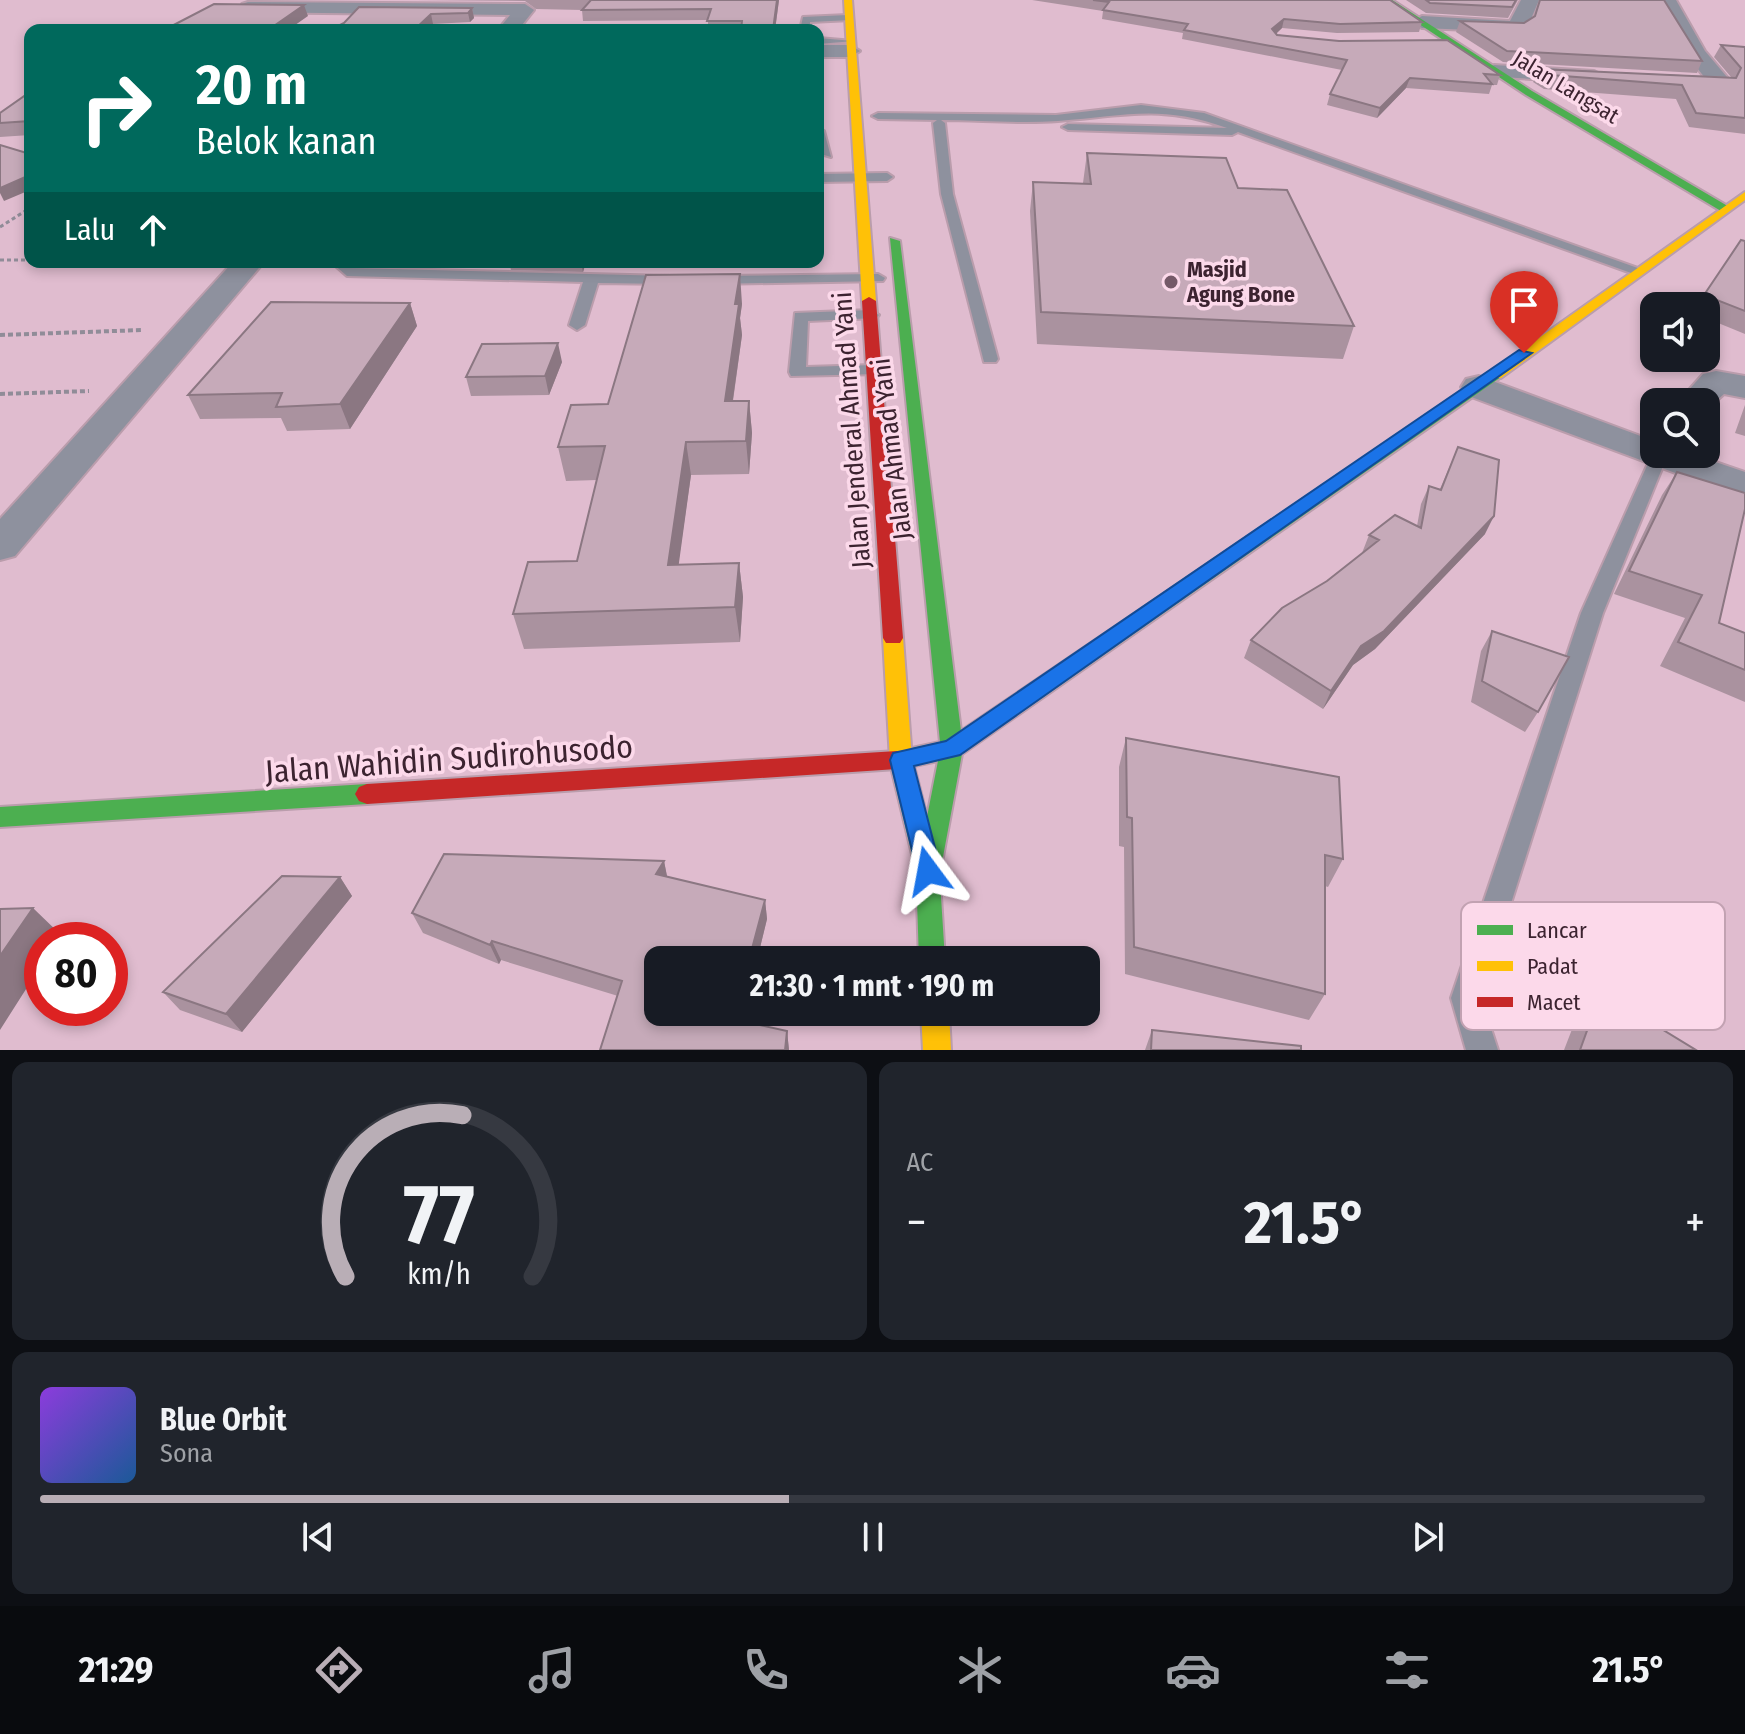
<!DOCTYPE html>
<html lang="id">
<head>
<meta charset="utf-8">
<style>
  :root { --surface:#171b24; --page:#20242c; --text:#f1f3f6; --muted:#9ea1a6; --line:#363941; --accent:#b9aeb6 }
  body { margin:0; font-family:"Fira Sans Condensed",sans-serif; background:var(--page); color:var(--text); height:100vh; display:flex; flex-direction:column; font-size:30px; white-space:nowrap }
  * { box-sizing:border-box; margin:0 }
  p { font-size:26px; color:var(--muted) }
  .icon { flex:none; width:44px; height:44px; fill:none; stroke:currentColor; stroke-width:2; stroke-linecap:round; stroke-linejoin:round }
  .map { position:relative; height:1050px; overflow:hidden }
  .sheet { display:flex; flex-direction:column; gap:12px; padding:12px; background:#0d0f14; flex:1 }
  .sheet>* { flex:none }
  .hud { position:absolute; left:24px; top:24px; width:800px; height:244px; border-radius:16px; box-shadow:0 4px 12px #0003; background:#00695c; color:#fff; overflow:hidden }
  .controls { position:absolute; left:1640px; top:292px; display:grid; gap:16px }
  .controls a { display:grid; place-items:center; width:80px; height:80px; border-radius:16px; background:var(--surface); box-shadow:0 4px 12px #0003; font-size:40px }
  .speed { position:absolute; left:24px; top:922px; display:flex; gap:16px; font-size:40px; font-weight:700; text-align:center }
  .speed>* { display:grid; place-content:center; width:104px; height:104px; border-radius:50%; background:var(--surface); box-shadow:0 4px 12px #0003; line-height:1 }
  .speed .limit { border:12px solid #d22; background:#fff; color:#111 }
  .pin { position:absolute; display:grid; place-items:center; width:68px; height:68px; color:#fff; margin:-82px -34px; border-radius:50% 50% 50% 0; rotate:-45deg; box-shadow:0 0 8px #0007 }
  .pin .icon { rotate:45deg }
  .me { position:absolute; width:88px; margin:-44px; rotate:347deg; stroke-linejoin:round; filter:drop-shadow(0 0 6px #0008) }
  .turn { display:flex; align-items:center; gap:28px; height:168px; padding:0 40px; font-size:36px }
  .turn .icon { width:104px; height:104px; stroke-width:2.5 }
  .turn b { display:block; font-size:56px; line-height:68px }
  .then { display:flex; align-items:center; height:76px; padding:0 40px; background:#0003; gap:16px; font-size:30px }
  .big { font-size:60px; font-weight:700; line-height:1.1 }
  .sheet .widget { flex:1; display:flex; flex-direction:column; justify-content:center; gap:12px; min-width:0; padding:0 28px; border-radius:16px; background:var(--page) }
  .sheet .dial { align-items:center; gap:0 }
  .dial svg { height:208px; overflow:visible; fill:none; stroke:var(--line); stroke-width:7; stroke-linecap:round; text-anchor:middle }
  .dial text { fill:var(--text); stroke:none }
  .song { display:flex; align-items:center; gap:24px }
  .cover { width:96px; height:96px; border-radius:12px; background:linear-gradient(135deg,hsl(270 70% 55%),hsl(210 70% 35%)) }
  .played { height:8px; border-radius:4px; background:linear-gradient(90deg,var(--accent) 45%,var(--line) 45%) }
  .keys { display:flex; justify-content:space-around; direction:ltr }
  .heat { display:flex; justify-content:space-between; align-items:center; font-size:44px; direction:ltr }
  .sheet .tiles { flex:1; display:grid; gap:12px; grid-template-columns:1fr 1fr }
  .widget:last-child { grid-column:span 2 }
  .trip { position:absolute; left:644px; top:946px; width:456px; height:80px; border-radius:16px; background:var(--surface); box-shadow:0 4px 12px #0003; font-weight:700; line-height:80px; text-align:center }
  .tabs { display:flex; height:128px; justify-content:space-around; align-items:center; background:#090b0e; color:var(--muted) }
  .tabs .icon { width:56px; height:56px }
  .tabs .current { color:var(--accent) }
  .tabs b { font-size:36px; color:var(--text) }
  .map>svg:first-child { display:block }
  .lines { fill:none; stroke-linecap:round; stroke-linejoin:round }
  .lane-casing { stroke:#ba9dac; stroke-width:4 }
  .street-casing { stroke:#ba9dac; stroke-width:4 }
  .fast-casing { stroke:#ba9dac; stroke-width:4 }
  .slow-casing { stroke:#ba9dac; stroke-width:4 }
  .jam-casing { stroke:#ba9dac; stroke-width:4 }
  .path-far1 { stroke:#908c98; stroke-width:3; stroke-dasharray:4 3; stroke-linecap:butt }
  .path { stroke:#908c98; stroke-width:4; stroke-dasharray:5 3; stroke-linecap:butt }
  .lane { fill:#8e919e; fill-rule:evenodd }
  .street { fill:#8e919e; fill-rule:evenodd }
  .fast { fill:#4caf50; fill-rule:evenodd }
  .slow { fill:#ffc107; fill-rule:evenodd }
  .jam { fill:#c62828; fill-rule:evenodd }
  .wall { fill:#aa929f }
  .shaded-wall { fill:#8b7782 }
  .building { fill:#c6aab9; stroke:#8b7782; stroke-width:2 }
  .route { fill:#1a73e8; stroke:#114b97; stroke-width:2 }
  .poi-dot { fill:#755968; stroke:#fcd9ea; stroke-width:3 }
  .labels { text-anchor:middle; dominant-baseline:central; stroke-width:7; stroke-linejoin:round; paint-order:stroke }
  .far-street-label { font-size:22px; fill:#3c2330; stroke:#fcd9ea }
  .far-poi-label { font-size:22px; font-weight:bold; fill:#3c2330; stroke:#fcd9ea; text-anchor:start }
  .street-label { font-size:26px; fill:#3c2330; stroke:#fcd9ea }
  .near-street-label { font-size:32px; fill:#3c2330; stroke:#fcd9ea }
  .key { fill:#fcd9ea; stroke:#c2a2b2; stroke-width:2 }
  .key-label { font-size:22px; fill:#3c2330 }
</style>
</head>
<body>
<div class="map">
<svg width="1745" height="1050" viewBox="0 0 1745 1050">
  <rect width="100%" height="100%" fill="#e0bccf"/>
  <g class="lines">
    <g class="lane-casing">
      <path id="lane" d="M848,15l3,5 -41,2v8h-10l3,-13z
        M818,38l36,3 -36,3z
        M1141,105l63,8 442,158 -12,3 -396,-142 -6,3 -164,-5 -6,-3 6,-3 159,4c-67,-24 -102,-12 -169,-7 -39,3 -79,-1 -117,-1l4,3 8,71 45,165 -2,3h-12l-43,-168 -8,-71 4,-3 -59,-1 -6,-3 6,-3 178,2z
        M818,128l6,3 7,26 -10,-3z
        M818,174l69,-1 6,4 -6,4 -69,1z
        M331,262h15l5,6 319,8 7,4 -7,4 -72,-1 -13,42 -8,5 -8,-5 14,-43 -236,-6z
        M878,274l7,4 -2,3 -169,3 -7,-4 7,-4z
        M871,310l8,5 -3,3 -68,3 -2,46 68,-2 6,1v8l-89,2 -2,-4 6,-59z
        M1654,450v4h14l-65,159 -122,385 17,52h-32l-15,-52 130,-385z"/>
    </g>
    <g class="street-casing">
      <path id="street" d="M1521,0h18l-11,26 -10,6 -96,-4 -10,-6 10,-6 88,5z
        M1658,0h18l29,51 27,32 -3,5h-16l-27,-34z
        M248,2l277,2 9,6 -16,20h-20l12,-15 -268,-3v-8z
        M818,45h32l10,6 -10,6h-32z
        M1494,65l100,6 11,6 -11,6 -108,-7 -3,-5z
        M233,262h31l-249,294 -15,4v-41z
        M1716,371l29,5v22l-21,-4 -18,16v-8h-28l25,-28z
        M1479,376l175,65v13h38l53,18v27l-279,-104 -5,-8 5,-8z"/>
    </g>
    <g class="fast-casing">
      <path id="fast" d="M1383,0h9l140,91 199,117 -10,3 -195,-116z
        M890,238l10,3 61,490 530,-359h10l3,3 -542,379 -19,103 -4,8 6,95h-26l-3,-89 -25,-104 -5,-7 3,-7 51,-11zM938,761l-11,56 -13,-51z
        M367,784l8,3 4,7 -4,7 -8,3 -367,23v-20z"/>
    </g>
    <g class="slow-casing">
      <path id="slow" d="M844,0h8l24,301 -7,4 -7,-4z
        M1745,192v8l-244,178h-10v-6z
        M893,631l7,2 3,5 9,122 -3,7 -8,2 -8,-2 -3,-7 -7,-122 3,-5z
        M921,1012h28l2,38h-28z"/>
    </g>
    <g class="jam-casing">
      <path id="jam" d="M869,297l7,4 27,337 -3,5h-14l-3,-5 -21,-337z
        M897,751l8,2 3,7 -3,7 -8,2 -530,35 -8,-3 -4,-7 4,-7 8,-3z"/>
    </g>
    <path class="path-far1" d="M0,227l30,-19
      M0,260h30"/>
    <path class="path" d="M0,335l143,-5
      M0,394l89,-3"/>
    <use href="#lane" class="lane"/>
    <use href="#street" class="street"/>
    <use href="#fast" class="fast"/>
    <use href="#slow" class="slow"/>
    <use href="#jam" class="jam"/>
  </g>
  <path class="wall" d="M416,0h363l-4,30h-67v-10l-125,1 -1,-11 -46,-1 -11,-8z
    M1032,0h204l186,22 -3,10 -82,1 -55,-5 -6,6 224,41 -3,10h-5l-3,9 -83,-6 -29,30 -50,-13 3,-11 12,-24 -160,-31 1,-6 -81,-14 1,-8z
    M1406,0h112l-10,18 -82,-5z
    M472,8l2,10 -4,4 -37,2 -89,-1z
    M1534,17l168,44 -5,12 -194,-11 -47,-30 4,-11 64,2z
    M1721,45l24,2v87l-56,-7 -13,-28 -132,-10 -11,-7 5,-13 193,8 -17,-20z
    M30,92v43l-30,2v-24z
    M1087,153l151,35 116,138 -11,33 -306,-15 -7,-133 3,-29 50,1z
    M1745,241v93l-39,-16v-12h-9l7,-11z
    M509,262h77l-3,10 -72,-2z
    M410,303l7,23 -67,103 -63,2 -6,-13 -81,1 -12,-24z
    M742,304l-2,14 2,17 -9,66h16l3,32 -3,41 -58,1 -13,90 61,-2 4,34 -3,45 -216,7 -11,-35 64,-53 20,-81 -31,1 -8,-34 50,-43z
    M562,362l-13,33 -78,1 -5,-19z
    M1745,405v31l-10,-3z
    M1458,447l27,87 -110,115 -22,16 -30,44 -79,-51 7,-18 111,-87 7,-18 48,-9 4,-22 8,-18 11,3z
    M1677,472l42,151 26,10v69l-85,-36 25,-48 -71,-24 48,-99z
    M1492,631l46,81 -13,20 -54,-30 10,-51z
    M1126,738l217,121 -15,28 -3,-1v108l-16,26 -184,-46 -1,-127 -5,-1v-79z
    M444,854l220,7 3,16 98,23 2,19 -10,41h-99v52h85l-2,9 46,10 2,19h-189l18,-54 -117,-36 -2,4 -76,-31 -11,-20z
    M340,877l12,19 -110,136 -62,-22 -17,-18z
    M1601,992l95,58h-132l12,-31z
    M1152,1030l149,20h-156z"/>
  <path class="shaded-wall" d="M777,0h2l-4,30h-2z
    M304,5l4,11 -20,14h-20z
    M472,8l2,10 -4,4 -2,-9z
    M431,14l2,10 -6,6h-13z
    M1284,19l-2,9 -12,11 2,-10z
    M1410,78l-4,10 -29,30 3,-10z
    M30,175v15l-26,11 -4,-8v-5z
    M581,262h5l-3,10z
    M740,274l2,30 -2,14 2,17 -14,99 -3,-33 10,-97z
    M410,303l7,23 -67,103 -10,-25z
    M558,343l4,19 -13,33 -4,-19z
    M749,401l3,32 -3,41 -3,-33z
    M686,442l5,33 -17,124 -6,-34z
    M1494,516l-9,18 -110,115 -22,16 -30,44 8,-18 30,-45z
    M739,563l4,34 -3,45 -5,-35z
    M664,861l4,20 -12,-7z
    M340,877l12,19 -110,136 -16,-18z
    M765,900l2,19 -10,41h-8z
    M33,908l28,27 -3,5h-16v24l-42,66v-74z
    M492,941l9,19 -2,4 -9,-19z
    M735,1012h8l-6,25 -4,-18z
    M787,1031l2,19h-4z"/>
  <path class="building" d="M591,0h186l-4,30h-32l1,-9h-35l4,-12 -129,1z
    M1093,0h297l32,22 -82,2 -56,-5 -12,10 5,6 62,6 108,-1 53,35 -16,-1 8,10 -82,-6 -30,30 -50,-14 17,-34 -163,-30 4,-6 -85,-14 6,-8z
    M1426,0h90l-4,7 -82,-4z
    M1540,0h124l38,61 -195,-10 -47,-30 64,2 11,-7z
    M214,4l90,1 -36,25h-104z
    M359,7l113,1 -4,5 -37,1 -17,16h-84l14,-7z
    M1721,45l24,2v71l-49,-5 -14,-28 -132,-10 -12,-6 198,9 5,-10z
    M30,92v29l-30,2v-10z
    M0,145l30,9v21l-30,13z
    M1087,153l139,5 12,30 49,2 67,136 -313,-14 -8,-130 58,2z
    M1741,240l4,1v70l-41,-16z
    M740,274l-5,30h4l-14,97h24l-3,40 -60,1 -18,123 71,-2 -4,44 -222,7 15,-52 49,-1 28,-115 -47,1 13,-42 37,-1 38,-129z
    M271,302l139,1 -70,101 -64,3 6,-14 -94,2z
    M558,343l-13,33 -79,1 16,-33z
    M1458,447l41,13 -5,56 -110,115 -23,15 -30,45 -80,-51 31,-32 45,-27 52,-41 -10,-5 26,-20 26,13 8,-42 12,4z
    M1677,472l68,21v16l-26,114 26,10v37l-67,-28 24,-47 -73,-24z
    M1492,631l77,26 -31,55 -56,-31z
    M1126,738l213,39 4,82 -18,-4v139l-191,-47 -2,-129 -5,-1z
    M444,854l220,7 -8,13 109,26 -16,60h-91v52h77l-2,7 54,12 -2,19h-185l22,-69 -130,-40 -2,4 -78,-32z
    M282,876l58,1 -114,137 -63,-22z
    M33,908l-33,48v-47z
    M1601,992l95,58h-116z
    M1152,1030l149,16v4h-150z"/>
  <path class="route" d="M1519,350l13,3 -572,402 -46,11 27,105 -4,8 -9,3 -9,-3 -29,-119 3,-7 53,-12z"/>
  <circle class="poi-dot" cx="1171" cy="282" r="8"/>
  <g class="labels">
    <g class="far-street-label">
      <text transform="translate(1566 87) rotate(31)">Jalan Langsat</text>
    </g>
    <g class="far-poi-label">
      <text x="1187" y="269">Masjid<tspan x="1187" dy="25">Agung Bone</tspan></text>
    </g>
    <g class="street-label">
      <text transform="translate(852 430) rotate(-94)">Jalan Jenderal Ahmad Yani</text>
      <text transform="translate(892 449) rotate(-97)">Jalan Ahmad Yani</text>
    </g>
    <g class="near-street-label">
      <text transform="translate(449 759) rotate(-4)">Jalan Wahidin Sudirohusodo</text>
    </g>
  </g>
  <rect x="1461" y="902" width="264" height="128" rx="12" class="key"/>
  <rect x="1477" y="925" width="36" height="10" fill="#4caf50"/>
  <rect x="1477" y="961" width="36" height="10" fill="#ffc107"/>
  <rect x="1477" y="997" width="36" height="10" fill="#c62828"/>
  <g class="key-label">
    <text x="1527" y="938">Lancar</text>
    <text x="1527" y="974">Padat</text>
    <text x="1527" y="1010">Macet</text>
  </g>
</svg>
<div class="controls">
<a><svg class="icon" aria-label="sound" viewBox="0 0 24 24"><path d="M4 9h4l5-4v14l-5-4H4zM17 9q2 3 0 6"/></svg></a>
<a><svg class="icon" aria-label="search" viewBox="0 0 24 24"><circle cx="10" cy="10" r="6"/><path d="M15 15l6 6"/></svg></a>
</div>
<div class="speed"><div class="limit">80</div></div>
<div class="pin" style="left:1524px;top:353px;background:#d93025"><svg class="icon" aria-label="arrive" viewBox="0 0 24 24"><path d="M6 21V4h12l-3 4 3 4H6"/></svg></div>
<svg class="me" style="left:928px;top:871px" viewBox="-20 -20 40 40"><path d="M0-17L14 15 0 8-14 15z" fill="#1a73e8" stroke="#fff" stroke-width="4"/></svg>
<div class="trip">21:30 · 1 mnt · 190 m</div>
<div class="hud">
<div class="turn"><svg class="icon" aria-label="right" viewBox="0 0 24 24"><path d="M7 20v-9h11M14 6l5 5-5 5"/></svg><div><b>20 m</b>Belok kanan</div></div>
<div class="then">Lalu<svg class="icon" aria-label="ahead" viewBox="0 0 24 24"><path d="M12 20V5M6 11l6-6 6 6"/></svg></div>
</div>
</div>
<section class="sheet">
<div class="tiles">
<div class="widget dial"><svg viewBox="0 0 100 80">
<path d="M14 69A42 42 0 1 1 86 69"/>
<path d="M14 69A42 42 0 0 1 59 7" stroke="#b9aeb6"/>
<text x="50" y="56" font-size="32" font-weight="700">77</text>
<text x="50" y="72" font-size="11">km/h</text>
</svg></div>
<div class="widget"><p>AC</p>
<div class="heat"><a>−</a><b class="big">21.5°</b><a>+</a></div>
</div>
<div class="widget">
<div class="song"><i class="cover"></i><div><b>Blue Orbit</b><p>Sona</p></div></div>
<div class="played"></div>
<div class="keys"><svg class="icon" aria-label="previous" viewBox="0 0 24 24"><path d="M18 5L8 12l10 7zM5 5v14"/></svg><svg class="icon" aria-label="pause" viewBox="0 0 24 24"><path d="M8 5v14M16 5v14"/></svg><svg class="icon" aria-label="next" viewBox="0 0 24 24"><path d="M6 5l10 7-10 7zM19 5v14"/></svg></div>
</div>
</div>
</section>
<nav class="tabs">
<b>21:29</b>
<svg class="icon current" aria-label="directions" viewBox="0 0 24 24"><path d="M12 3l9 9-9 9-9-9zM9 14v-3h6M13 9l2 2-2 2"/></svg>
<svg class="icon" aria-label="music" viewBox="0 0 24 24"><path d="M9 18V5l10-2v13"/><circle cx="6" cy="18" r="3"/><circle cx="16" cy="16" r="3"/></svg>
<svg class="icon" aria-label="phone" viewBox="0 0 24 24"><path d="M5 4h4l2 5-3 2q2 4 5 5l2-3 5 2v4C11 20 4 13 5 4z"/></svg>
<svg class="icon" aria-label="climate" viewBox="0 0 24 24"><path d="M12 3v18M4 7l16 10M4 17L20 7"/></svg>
<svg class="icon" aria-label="car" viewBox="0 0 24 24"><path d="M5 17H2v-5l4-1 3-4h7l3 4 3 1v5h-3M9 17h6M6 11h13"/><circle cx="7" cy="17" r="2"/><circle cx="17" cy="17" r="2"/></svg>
<svg class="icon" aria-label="filters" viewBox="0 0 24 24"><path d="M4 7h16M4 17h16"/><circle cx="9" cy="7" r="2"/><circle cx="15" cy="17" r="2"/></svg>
<b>21.5°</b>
</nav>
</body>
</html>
